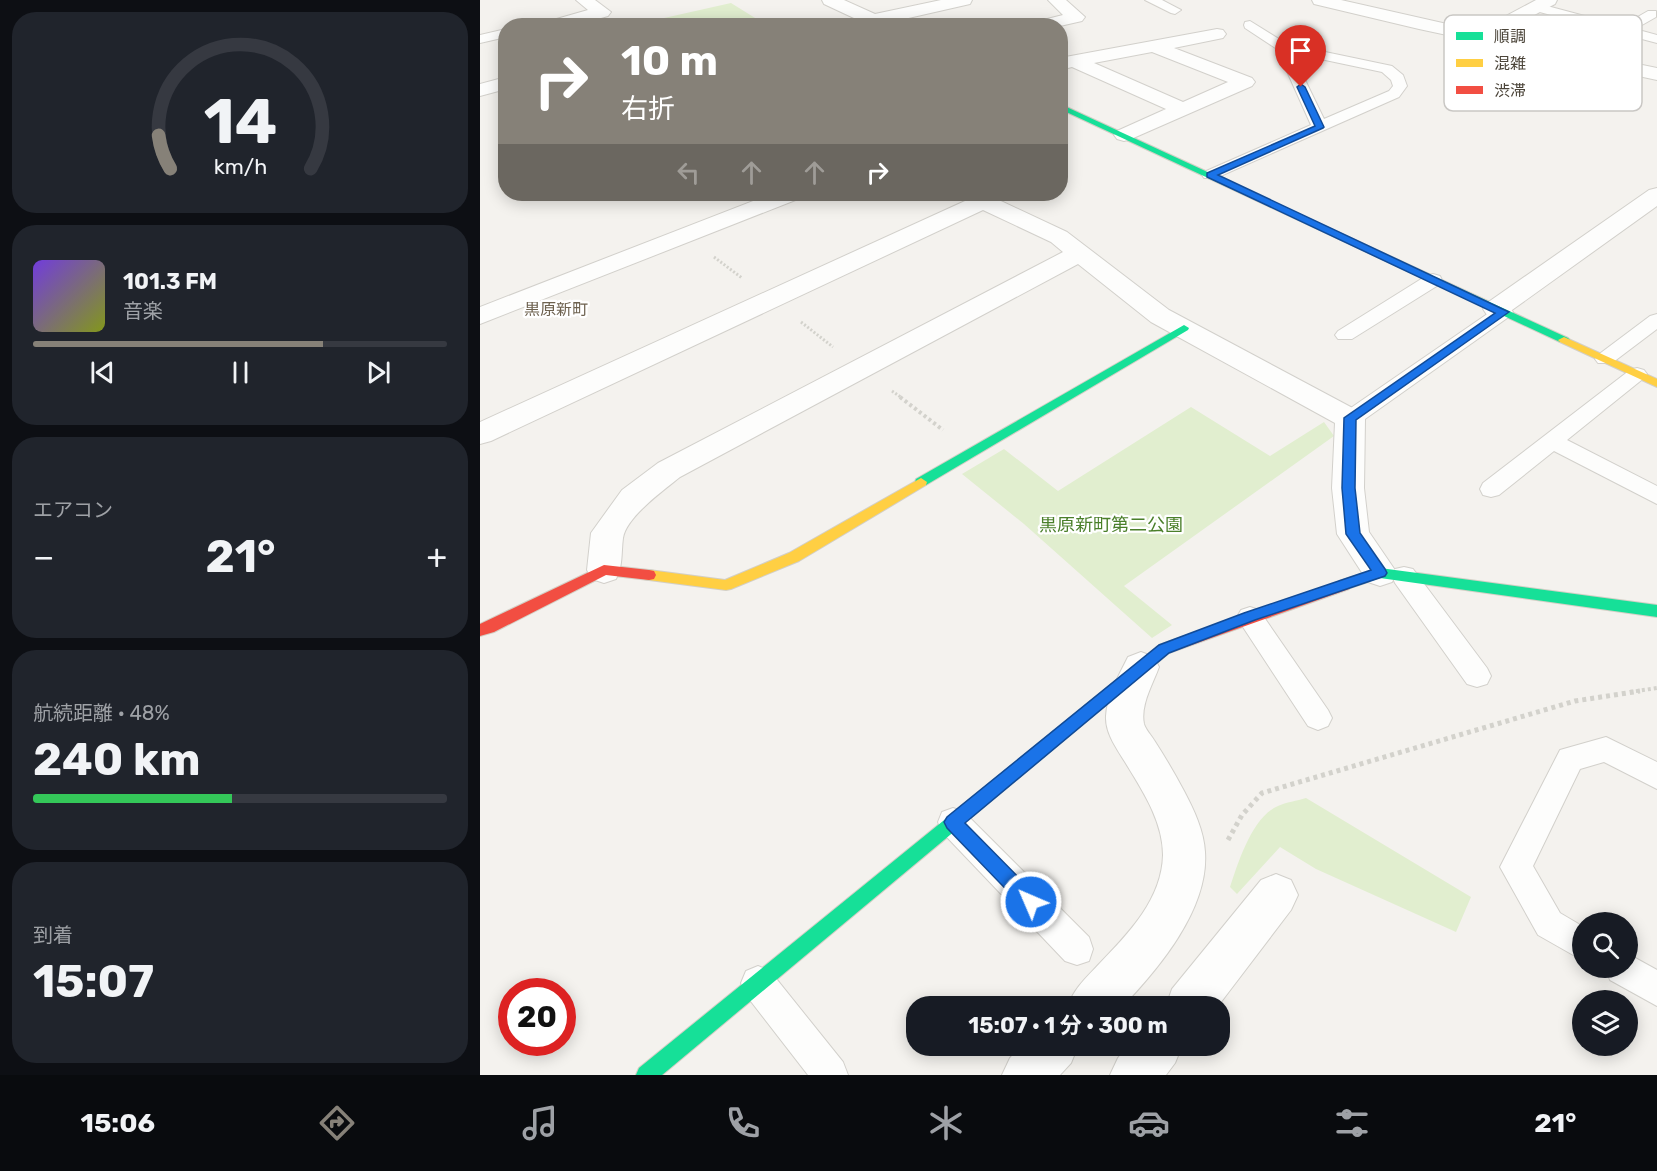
<!DOCTYPE html>
<html lang="ja">
<head>
<meta charset="utf-8">
<style>
  :root { --surface:#171b24; --page:#20242c; --text:#f1f3f6; --muted:#9ea1a6; --line:#363941; --accent:#868178 }
  body { margin:0; font-family:Rubik,"Noto Sans JP",sans-serif; background:var(--page); color:var(--text); height:100vh; display:flex; flex-direction:column; font-size:22px; white-space:nowrap }
  * { box-sizing:border-box; margin:0 }
  p { font-size:20px; color:var(--muted) }
  .icon { flex:none; width:33px; height:33px; fill:none; stroke:currentColor; stroke-width:2; stroke-linecap:round; stroke-linejoin:round }
  .map { position:relative; flex:1; overflow:hidden }
  .side { display:flex; flex-direction:column; gap:12px; padding:12px; background:#0d0f14; width:480px }
  .side>* { flex:none }
  .hud { position:absolute; left:18px; top:18px; width:570px; height:183px; border-radius:24px; box-shadow:0 3px 15px #0003; background:#868178; color:#fff; overflow:hidden }
  .fabs { position:absolute; left:1092px; top:912px; display:grid; gap:12px }
  .fabs a { display:grid; place-items:center; width:66px; height:66px; border-radius:50%; background:var(--surface); box-shadow:0 3px 15px #0003; font-size:30px }
  .speed { position:absolute; left:18px; top:978px; display:flex; gap:12px; font-size:30px; font-weight:700; text-align:center }
  .speed>* { display:grid; place-content:center; width:78px; height:78px; border-radius:50%; background:var(--surface); box-shadow:0 3px 15px #0003; line-height:1 }
  .speed .limit { border:9px solid #d22; background:#fff; color:#111 }
  .pin { position:absolute; display:grid; place-items:center; width:51px; height:51px; color:#fff; margin:-62px -26px; border-radius:50% 50% 50% 0; rotate:-45deg; box-shadow:0 0 6px #0007 }
  .pin .icon { rotate:45deg }
  .me { position:absolute; width:66px; margin:-33px; rotate:315deg; stroke-linejoin:round; filter:drop-shadow(0 0 4px #0008) }
  .turn { display:flex; align-items:center; gap:21px; height:126px; padding:0 24px; font-size:27px }
  .turn .icon { width:78px; height:78px; stroke-width:2.5 }
  .turn b { display:block; font-size:42px; line-height:51px }
  .lanes { display:flex; align-items:center; height:57px; padding:0 24px; background:#0003; justify-content:center; gap:30px; direction:ltr }
  .lanes .off { opacity:.35 }
  .big { font-size:45px; font-weight:700; line-height:1.1 }
  .side .widget { flex:1; display:flex; flex-direction:column; justify-content:center; gap:9px; min-width:0; padding:0 21px; border-radius:24px; background:var(--page) }
  .side .dial { align-items:center; gap:0 }
  .dial svg { height:156px; overflow:visible; fill:none; stroke:var(--line); stroke-width:7; stroke-linecap:round; text-anchor:middle }
  .dial text { fill:var(--text); stroke:none }
  .song { display:flex; align-items:center; gap:18px }
  .cover { width:72px; height:72px; border-radius:9px; background:linear-gradient(135deg,hsl(260 70% 55%),hsl(70 70% 35%)) }
  .played { height:6px; border-radius:3px; background:linear-gradient(90deg,var(--accent) 70%,var(--line) 70%) }
  .keys { display:flex; justify-content:space-around; direction:ltr }
  .heat { display:flex; justify-content:space-between; align-items:center; font-size:33px; direction:ltr }
  .charge { height:9px; border-radius:4px; background:linear-gradient(90deg,#34c759 48%,var(--line) 0) }
  .trip { position:absolute; left:426px; top:996px; width:324px; height:60px; border-radius:24px; background:var(--surface); box-shadow:0 3px 15px #0003; font-weight:700; line-height:60px; text-align:center }
  .menu { display:flex; height:96px; justify-content:space-around; align-items:center; background:#090b0e; color:var(--muted) }
  .menu .icon { width:42px; height:42px }
  .menu .active { color:var(--accent) }
  .menu b { font-size:27px; color:var(--text) }
  main { display:flex; flex:1; min-height:0 }
  .map>svg:first-child { display:block }
  .green { fill:#e1eecf }
  .lines { fill:none; stroke-linecap:round; stroke-linejoin:round }
  .lane-casing { stroke:#d2d0cb; stroke-width:2 }
  .street-casing { stroke:#d2d0cb; stroke-width:2 }
  .fast-casing { stroke:#d3cfc5; stroke-width:2 }
  .slow-casing { stroke:#d3cfc5; stroke-width:2 }
  .jam-casing { stroke:#d3cfc5; stroke-width:2 }
  .path-far2 { stroke:#d3d2cc; stroke-width:3; stroke-dasharray:2 2; stroke-linecap:butt }
  .path-far1 { stroke:#d3d2cc; stroke-width:4; stroke-dasharray:3 3; stroke-linecap:butt }
  .path { stroke:#d3d2cc; stroke-width:5; stroke-dasharray:4 4; stroke-linecap:butt }
  .lane { fill:#fdfdfc; fill-rule:evenodd }
  .street { fill:#fdfdfc; fill-rule:evenodd }
  .fast { fill:#16e098; fill-rule:evenodd }
  .slow { fill:#ffcf43; fill-rule:evenodd }
  .jam { fill:#f24e42; fill-rule:evenodd }
  .route { fill:#1a73e8; stroke:#114b97; stroke-width:1.5 }
  .labels { text-anchor:middle; dominant-baseline:central; stroke-width:4.5; stroke-linejoin:round; paint-order:stroke }
  .far-neighbourhood-label { font-size:16px; fill:#6e6250; stroke:#fff }
  .park-label { font-size:18px; fill:#4a7f2a; stroke:#fff }
  .key { fill:#fff; stroke:#c9c7c4; stroke-width:1.5 }
  .key-label { font-size:16px; fill:#4b4439 }
</style>
</head>
<body>
<main>
<section class="side">
<div class="widget dial"><svg viewBox="0 0 100 80">
<path d="M14 69A42 42 0 1 1 86 69"/>
<path d="M14 69A42 42 0 0 1 8 52" stroke="#868178"/>
<text x="50" y="56" font-size="32" font-weight="700">14</text>
<text x="50" y="72" font-size="11">km/h</text>
</svg></div>
<div class="widget">
<div class="song"><i class="cover"></i><div><b>101.3 FM</b><p>音楽</p></div></div>
<div class="played"></div>
<div class="keys"><svg class="icon" aria-label="previous" viewBox="0 0 24 24"><path d="M18 5L8 12l10 7zM5 5v14"/></svg><svg class="icon" aria-label="pause" viewBox="0 0 24 24"><path d="M8 5v14M16 5v14"/></svg><svg class="icon" aria-label="next" viewBox="0 0 24 24"><path d="M6 5l10 7-10 7zM19 5v14"/></svg></div>
</div>
<div class="widget"><p>エアコン</p>
<div class="heat"><a>−</a><b class="big">21°</b><a>+</a></div>
</div>
<div class="widget"><p>航続距離 · 48%</p><b class="big">240 km</b><div class="charge"></div></div>
<div class="widget"><p>到着</p><b class="big">15:07</b></div>
</section>
<div class="map">
<svg width="1177" height="1075" viewBox="0 0 1177 1075">
  <rect width="100%" height="100%" fill="#f4f2ee"/>
  <path class="green" d="M251,3l34,21 -132,1z
    M711,407l79,49 54,-34 10,14 -210,150 48,39 -20,13 -128,-114 -62,-50 42,-25 54,42z
    M826,798l165,99 -15,35 -140,-63 -36,-22 -43,47 -7,-7c8,-24 22,-70 48,-81 8,-4 19,-5 28,-8z"/>
  <g class="lines">
    <g class="lane-casing">
      <path id="lane" d="M665,0h17l19,10 -6,4 -4,-1z
        M1056,3l86,23 26,-15h8v6l-21,12 22,6v8l-125,-33 -2,-3 2,-3z
        M396,17l6,4 -1,3 -27,2z
        M770,21l37,23 105,22 11,9 4,11 -8,11 -183,81h-12l-2,-3 2,-3 107,-47 -34,-76 -32,-21 -1,-3 1,-3zM812,53l90,19 9,8 2,6 -4,5 -65,28z
        M26,29v8l-26,6v-8z
        M953,274l7,2 2,4 -2,4 -88,55h-14l-3,-4 3,-4 88,-55z
        M1023,306l7,2 3,4 -3,4 -152,108 -8,2 -8,-2 -3,-5 3,-5 154,-106z
        M1177,314v15l-45,34h-14l-3,-4 3,-4 52,-39z
        M1157,368l7,2 3,4 -3,4 -77,62 90,46v18l-103,-53 -55,44 -8,2 -8,-2 -3,-6 3,-6 147,-113z
        M924,567l9,2 74,99 4,8 -4,8 -10,3 -10,-3 -72,-101 -3,-7 3,-7z
        M770,607l9,3 69,100 4,8 -4,8 -10,4 -10,-4 -67,-102 -4,-7 4,-7z
        M1126,737l51,25v27l-53,-27 -24,7 -47,97 27,47 22,13v34l-44,-25 -38,-68 60,-117z
        M473,808l11,4 125,125 4,12 -4,12 -12,4 -12,-4 -123,-129 -4,-10 4,-10z
        M1148,954l29,16v36l-47,-26 -4,-12h22z
        M278,966l12,5 73,91 5,13h-40l-62,-80 -5,-12 5,-12z"/>
    </g>
    <g class="street-casing">
      <path id="street" d="M96,0h19l16,12 -3,4 -35,10h-30l3,-4 42,-12z
        M342,0h22l31,14 66,-14h31l-2,4 -79,18 4,4h-24l-47,-22z
        M568,0h18l19,17 -3,4 -22,5h-28l3,-4 28,-7z
        M832,0h29l137,31 58,-31h21l-2,4 -58,31 160,33v12l-238,-51 -105,-25z
        M737,29l6,1 3,4 -3,4 -49,10 78,30 3,4 -3,4 -121,53 -7,2 -7,-2 -3,-4 3,-4 49,-22 -94,-42 -12,3v-12zM672,52l76,30 -45,20 -89,-39z
        M26,77v12l-26,7v-12z
        M1177,188v18l-152,109 -9,2 -9,-2 -4,-6 4,-6 162,-113z
        M291,194h30l-3,5 -318,125v-17z
        M478,194h28l81,38 102,78 191,102 5,7 -1,69 5,44 28,41 -5,9 -12,4 -12,-4 -31,-48 -5,-46 3,-65 -184,-101 -73,-58 -398,213c-16,13 -54,40 -57,61 -2,15 0,28 -7,41l-12,4 -12,-4 -5,-9 4,-37 31,-43 36,-27 405,-211 -12,-10 -68,-32 -492,231 -11,3v-22l485,-221z
        M661,652l13,5 5,10c-6,17 -19,38 -15,57 2,6 7,11 10,16 11,17 21,34 30,51 10,19 20,40 21,61 4,57 -46,116 -82,154h-55c6,-18 19,-29 32,-43 29,-30 62,-64 63,-108 0,-34 -21,-65 -38,-93 -8,-13 -20,-29 -19,-46 1,-20 13,-41 22,-59z
        M796,874l15,6 7,15 -7,15 -73,96h-52l6,-17 89,-109z
        M541,1046h57l-7,17 -11,12h-58l8,-17z
        M648,1046h54l-7,17 -9,12h-56l8,-17z"/>
    </g>
    <g class="fast-casing">
      <path id="fast" d="M580,104l508,234 2,2 -2,2h-8l-500,-233z
        M704,325l5,3 -1,2 -262,155h-10l-1,-3 1,-3z
        M900,568l277,37v12l-277,-39 -36,12 -5,-1 -2,-4 2,-4z
        M633,685l5,2 3,4 -3,4 -456,380h-26l3,-7 469,-381z"/>
    </g>
    <g class="slow-casing">
      <path id="slow" d="M1084,337l93,42v8l-97,-45 -2,-2z
        M441,478l6,4 -1,3 -127,76 -68,28 -5,1 -77,-10 -5,-1 -2,-4 2,-4 5,-1 76,10 64,-27z"/>
    </g>
    <g class="jam-casing">
      <path id="jam" d="M124,565l45,5 5,1 2,4 -2,4 -5,1 -43,-5 -112,57 -14,4v-12z
        M864,580l5,1 2,4 -2,4 -180,64 -51,42 -5,2 -5,-2 -3,-4 3,-4 51,-42z"/>
    </g>
    <path class="path-far2" d="M234,257l28,21
      M321,322l32,25
      M412,391l10,7"/>
    <path class="path-far1" d="M420,397l43,33
      M1150,692l27,-4"/>
    <path class="path" d="M748,840l14,-25 20,-22 313,-92 65,-10"/>
    <use href="#lane" class="lane"/>
    <use href="#street" class="street"/>
    <use href="#fast" class="fast"/>
    <use href="#slow" class="slow"/>
    <use href="#jam" class="jam"/>
  </g>
  <path class="route" d="M821,84l4,3 19,40 -1,1 -105,47 291,137 -153,108 -1,68 5,45 25,36 2,4 -2,3 -130,44 -86,33 -204,170 72,73 3,6 -3,6 -6,2 -7,-2 -77,-80 -3,-6 3,-5 212,-172 85,-32 127,-43 -25,-36 -4,-46 2,-70 151,-105 -288,-136v-4l108,-47 -18,-39z"/>
  <g class="labels">
    <g class="far-neighbourhood-label">
      <text x="76" y="309">黒原新町</text>
    </g>
    <g class="park-label">
      <text x="631" y="525">黒原新町第二公園</text>
    </g>
  </g>
  <rect x="964" y="15" width="198" height="96" rx="9" class="key"/>
  <rect x="976" y="32" width="27" height="8" fill="#16e098"/>
  <rect x="976" y="59" width="27" height="8" fill="#ffcf43"/>
  <rect x="976" y="86" width="27" height="8" fill="#f24e42"/>
  <g class="key-label">
    <text x="1014" y="42">順調</text>
    <text x="1014" y="69">混雑</text>
    <text x="1014" y="96">渋滞</text>
  </g>
</svg>
<div class="fabs">
<a><svg class="icon" aria-label="search" viewBox="0 0 24 24"><circle cx="10" cy="10" r="6"/><path d="M15 15l6 6"/></svg></a>
<a><svg class="icon" aria-label="layers" viewBox="0 0 24 24"><path d="M12 4l9 5-9 5-9-5zM3 14l9 5 9-5"/></svg></a>
</div>
<div class="speed"><div class="limit">20</div></div>
<div class="pin" style="left:821px;top:87px;background:#d93025"><svg class="icon" aria-label="arrive" viewBox="0 0 24 24"><path d="M6 21V4h12l-3 4 3 4H6"/></svg></div>
<svg class="me" style="left:551px;top:902px" viewBox="-20 -20 40 40"><circle r="17" fill="#1a73e8" stroke="#fff" stroke-width="3"/><path d="M0-11L8 9 0 5-8 9z" fill="#fff"/></svg>
<div class="trip">15:07 · 1 分 · 300 m</div>
<div class="hud">
<div class="turn"><svg class="icon" aria-label="right" viewBox="0 0 24 24"><path d="M7 20v-9h11M14 6l5 5-5 5"/></svg><div><b>10 m</b>右折</div></div>
<div class="lanes"><svg class="icon off" aria-label="left" viewBox="0 0 24 24"><path d="M17 20v-9H6M10 6l-5 5 5 5"/></svg><svg class="icon off" aria-label="ahead" viewBox="0 0 24 24"><path d="M12 20V5M6 11l6-6 6 6"/></svg><svg class="icon off" aria-label="ahead" viewBox="0 0 24 24"><path d="M12 20V5M6 11l6-6 6 6"/></svg><svg class="icon" aria-label="right" viewBox="0 0 24 24"><path d="M7 20v-9h11M14 6l5 5-5 5"/></svg></div>
</div>
</div>
</main>
<nav class="menu">
<b>15:06</b>
<svg class="icon active" aria-label="directions" viewBox="0 0 24 24"><path d="M12 3l9 9-9 9-9-9zM9 14v-3h6M13 9l2 2-2 2"/></svg>
<svg class="icon" aria-label="music" viewBox="0 0 24 24"><path d="M9 18V5l10-2v13"/><circle cx="6" cy="18" r="3"/><circle cx="16" cy="16" r="3"/></svg>
<svg class="icon" aria-label="phone" viewBox="0 0 24 24"><path d="M5 4h4l2 5-3 2q2 4 5 5l2-3 5 2v4C11 20 4 13 5 4z"/></svg>
<svg class="icon" aria-label="climate" viewBox="0 0 24 24"><path d="M12 3v18M4 7l16 10M4 17L20 7"/></svg>
<svg class="icon" aria-label="car" viewBox="0 0 24 24"><path d="M5 17H2v-5l4-1 3-4h7l3 4 3 1v5h-3M9 17h6M6 11h13"/><circle cx="7" cy="17" r="2"/><circle cx="17" cy="17" r="2"/></svg>
<svg class="icon" aria-label="filters" viewBox="0 0 24 24"><path d="M4 7h16M4 17h16"/><circle cx="9" cy="7" r="2"/><circle cx="15" cy="17" r="2"/></svg>
<b>21°</b>
</nav>
</body>
</html>
